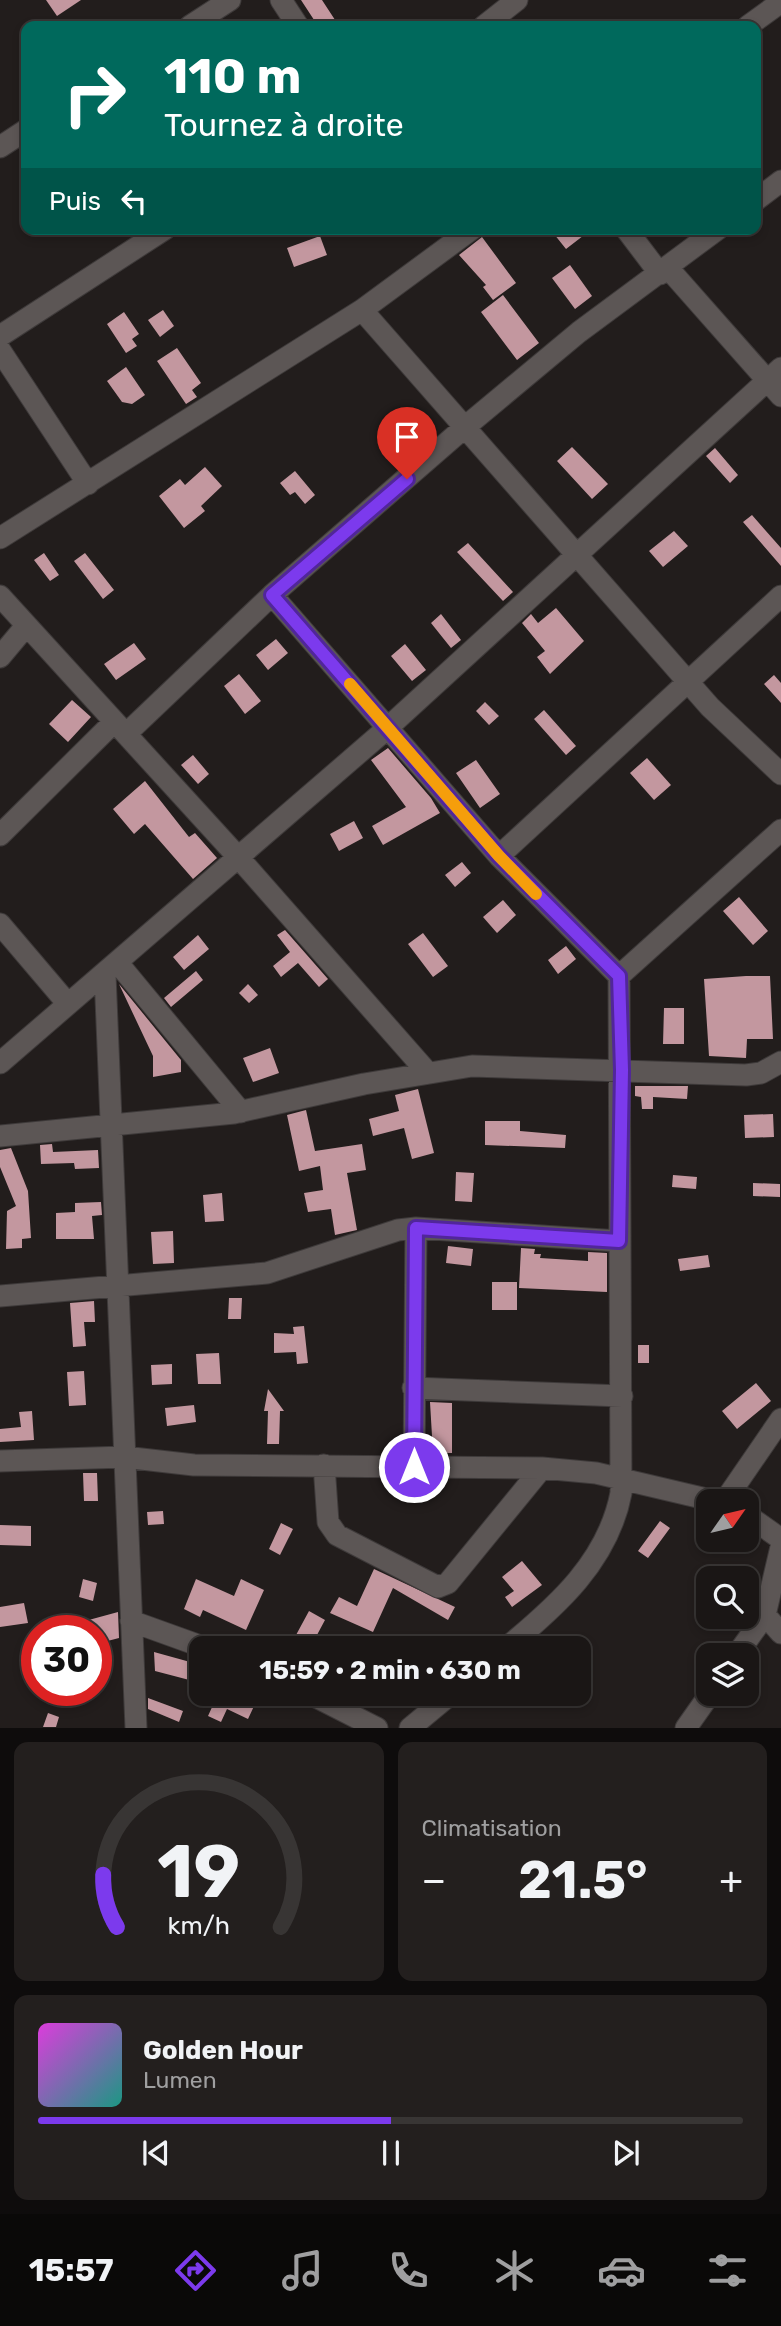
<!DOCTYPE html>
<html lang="fr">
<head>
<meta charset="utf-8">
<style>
  :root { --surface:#1a1615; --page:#231f1e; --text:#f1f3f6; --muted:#9f9fa0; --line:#383534; --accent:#7c3aed }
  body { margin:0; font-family:Rubik,sans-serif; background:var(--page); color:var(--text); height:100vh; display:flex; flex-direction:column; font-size:26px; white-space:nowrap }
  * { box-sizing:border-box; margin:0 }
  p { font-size:23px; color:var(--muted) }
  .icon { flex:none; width:38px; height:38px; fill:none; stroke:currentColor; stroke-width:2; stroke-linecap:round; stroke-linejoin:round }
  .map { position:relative; height:1728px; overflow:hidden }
  .side { display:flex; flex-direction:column; gap:14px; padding:14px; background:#0e0c0c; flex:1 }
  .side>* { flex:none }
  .top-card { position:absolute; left:21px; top:21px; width:740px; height:214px; border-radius:14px; box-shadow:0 4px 10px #0003,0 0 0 2px var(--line); background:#00695c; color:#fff; overflow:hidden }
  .needle { width:46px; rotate:56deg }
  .buttons { position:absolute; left:696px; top:1489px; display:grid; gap:14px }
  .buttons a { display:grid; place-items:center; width:63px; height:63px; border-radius:14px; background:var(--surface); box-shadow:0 4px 10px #0003,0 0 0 2px var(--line); font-size:35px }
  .speed { position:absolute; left:21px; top:1615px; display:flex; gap:14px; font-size:35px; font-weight:700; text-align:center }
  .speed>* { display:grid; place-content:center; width:91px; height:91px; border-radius:50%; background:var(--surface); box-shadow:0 4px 10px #0003,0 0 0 2px var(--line); line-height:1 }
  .speed .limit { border:10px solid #d22; background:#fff; color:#111 }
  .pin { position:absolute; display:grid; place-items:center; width:60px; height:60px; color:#fff; margin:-72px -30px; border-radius:50% 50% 50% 0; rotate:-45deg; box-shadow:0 0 7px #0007 }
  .pin .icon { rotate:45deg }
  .me { position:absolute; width:77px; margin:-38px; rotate:0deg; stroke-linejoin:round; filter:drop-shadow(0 0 5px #0008) }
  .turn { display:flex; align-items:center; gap:24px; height:147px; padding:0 28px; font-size:32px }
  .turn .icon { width:91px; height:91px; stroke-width:2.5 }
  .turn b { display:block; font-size:49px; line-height:60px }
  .then { display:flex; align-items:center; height:66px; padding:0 28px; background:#0003; gap:14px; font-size:26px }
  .big { font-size:52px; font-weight:700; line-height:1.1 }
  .side .widget { flex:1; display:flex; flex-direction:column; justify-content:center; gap:10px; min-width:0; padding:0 24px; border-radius:14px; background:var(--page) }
  .side .dial { align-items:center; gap:0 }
  .dial svg { height:182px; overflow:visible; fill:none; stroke:var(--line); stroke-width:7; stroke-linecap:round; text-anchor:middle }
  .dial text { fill:var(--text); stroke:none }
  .song { display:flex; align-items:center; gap:21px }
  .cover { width:84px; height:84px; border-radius:10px; background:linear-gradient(135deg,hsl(300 70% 55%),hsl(170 70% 35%)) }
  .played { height:7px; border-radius:4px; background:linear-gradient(90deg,var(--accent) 50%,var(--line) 50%) }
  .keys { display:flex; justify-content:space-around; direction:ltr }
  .heat { display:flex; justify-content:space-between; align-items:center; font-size:38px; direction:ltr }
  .side .tiles { flex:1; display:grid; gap:14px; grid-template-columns:1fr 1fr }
  .widget:last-child { grid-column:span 2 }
  .trip { position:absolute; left:189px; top:1636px; width:402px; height:70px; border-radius:14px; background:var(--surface); box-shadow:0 4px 10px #0003,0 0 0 2px var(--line); font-weight:700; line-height:70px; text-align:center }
  .dock { display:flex; height:112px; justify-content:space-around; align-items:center; background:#0a0908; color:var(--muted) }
  .dock .icon { width:49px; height:49px }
  .dock .on { color:var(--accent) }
  .dock b { font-size:32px; color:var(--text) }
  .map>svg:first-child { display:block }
  .building { fill:#c3979f }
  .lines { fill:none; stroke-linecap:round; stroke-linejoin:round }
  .minor-casing { stroke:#3e3a3a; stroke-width:23 }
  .minor { stroke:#5c5655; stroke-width:21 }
  .route-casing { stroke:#51269a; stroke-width:18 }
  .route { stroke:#7c3aed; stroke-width:12 }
  .slow { stroke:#f59e0b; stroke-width:12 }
</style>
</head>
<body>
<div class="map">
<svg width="781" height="1728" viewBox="0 0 781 1728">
  <rect width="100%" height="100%" fill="#221d1c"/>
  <path class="building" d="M46,0h35l-24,16z
    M301,0h21l17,26h-21z
    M550,229h42l-26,20z
    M320,236l7,19 -33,12 -7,-19z
    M482,237l34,46 -23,17 -10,-13 3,-2 -27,-30z
    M570,265l22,31 -17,13 -23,-31z
    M503,295l36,48 -22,17 -36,-48z
    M163,310l11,16 -14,11 -12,-17z
    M124,312l15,22 -7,5 5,7 -11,7 -19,-29z
    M177,348l24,35 -9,7 5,7 -11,7 -29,-43z
    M126,367l19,28 -13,9 -10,-2 -15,-21z
    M572,447l36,37 -16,15 -35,-38z
    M715,448l23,27 -8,8 -24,-27z
    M205,467l17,19 -21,20 4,5 -21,17 -25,-32 21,-17 5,6z
    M295,471l20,24 -10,9 -10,-12 -5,3 -10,-12z
    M752,515l29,33v18l-38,-44z
    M674,531l14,15 -25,21 -14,-16z
    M468,543l45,49 -10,9 -46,-49z
    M44,553l15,22 -9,6 -16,-21z
    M85,553l29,37 -11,9 -29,-38z
    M556,608l28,33 -34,33 -13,-17 8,-6 -23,-28 9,-9 7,9z
    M441,614l20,26 -10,8 -20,-25z
    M276,639l12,14 -20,17 -12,-15z
    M134,643l12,16 -30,21 -12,-16z
    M405,644l21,26 -14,11 -21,-25z
    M239,674l22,27 -16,13 -21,-28z
    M774,675l7,8v20l-17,-19z
    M72,700l19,17 -23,25 -19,-18z
    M485,702l14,14 -10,9 -13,-14z
    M544,710l32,36 -10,9 -32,-36z
    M388,748l43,50 9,15 -57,32 -11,-19 34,-19 -35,-47z
    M193,755l16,19 -11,10 -17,-19z
    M647,758l24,27 -17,15 -24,-27z
    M476,760l24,34 -20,14 -24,-35z
    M145,781l44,56 6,-4 22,25 -24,21 -48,-55 -11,10 -21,-25z
    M354,821l9,17 -24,13 -9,-17z
    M462,862l9,11 -16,14 -10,-12z
    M739,897l29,34 -15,14 -30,-34z
    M503,900l13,15 -19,18 -14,-16z
    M285,930l43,49 -9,8 -21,-24 -17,14 -8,-11 17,-14 -13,-17z
    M423,933l25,33 -15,11 -25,-33z
    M198,935l11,14 -25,21 -11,-13z
    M566,946l10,13 -18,15 -10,-14z
    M196,971l7,9 -32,27 -7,-9z
    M746,976h24l3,63h-26l-1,19 -37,-2 -5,-77z
    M119,984l62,76v12l-28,5v-21z
    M248,984l10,11 -9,8 -10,-10z
    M664,1008h20v36h-21z
    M270,1048l9,25 -26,9 -10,-24z
    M635,1086h53l-1,13 -34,-2v12h-11l-1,-12 -6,-1z
    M418,1089l16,64 -22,6 -8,-31 -31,8 -4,-17 30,-8 -4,-16z
    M306,1110l9,41 47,-7 4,26 -19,3 10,57 -22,5 -4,-26 -23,3 -4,-19 19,-3 -3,-24 -21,5 -12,-56z
    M773,1114l1,23 -29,1 -1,-23z
    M485,1121h35v10l46,4 -1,13 -80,-3z
    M52,1144l1,8 45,-2 1,18 -24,1 -1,-6 -33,1 -1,-19z
    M11,1148l17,43 3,47 -9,1v9l-16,1 1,-38 9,-5 -16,-39v-17z
    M456,1172l18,1 -2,29 -17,-1z
    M673,1175l24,2 -1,12 -24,-2z
    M753,1183l27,1v13l-27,-1z
    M222,1193l2,28 -19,1 -2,-27z
    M101,1202l1,13 -10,1 2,23h-38v-26l19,-1v-9z
    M173,1231l1,32 -21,1 -2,-32z
    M448,1246l25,3 -2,17 -25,-3z
    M521,1248l14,1 -1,5h7l-1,4 48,3v-9l19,1v39l-88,-4z
    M708,1255l2,12 -30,4 -2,-12z
    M492,1282h25v28h-25z
    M229,1298h13l-1,21h-13z
    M94,1301l1,21h-11l2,24 -13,1 -3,-44z
    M304,1326l4,37 -11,1 -1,-12 -22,1v-20l20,1 -1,-7z
    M638,1345h11v18h-11z
    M219,1353l2,31h-23l-2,-30z
    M172,1364v20l-20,1 -1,-20z
    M84,1371l2,34 -17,1 -2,-34z
    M756,1383l15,18 -34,28 -15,-18z
    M268,1389l16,22h-4l-1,33h-12l1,-33h-4z
    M430,1402l22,1v50h-19z
    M194,1405l2,17 -29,4 -2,-18z
    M32,1411l2,29 -34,2v-13l21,-2 -2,-15z
    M83,1473h14l1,28h-14z
    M163,1511l1,13 -16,1 -1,-13z
    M660,1521l10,7 -22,30 -10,-7z
    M281,1523l12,6 -13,26 -11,-6z
    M0,1525l31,1v20l-31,-1z
    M522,1561l20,24 -30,22 -7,-10 9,-6 -12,-14z
    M374,1569l81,38 -7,13 -55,-32 -20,44 -43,-19 9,-16 18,9z
    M83,1579l14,4 -4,18 -14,-4z
    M196,1579l38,17 7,-17 23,11 -18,40 -43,-20 -3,7 -16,-8z
    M24,1603l4,20 -28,4v-20z
    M309,1611l16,9 -15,28h-21z
    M118,1612l1,26 -23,6v-13h-33v-4z
    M154,1652l47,13 -4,17 -42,-11z
    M218,1694h15l22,10 -7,15 -21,-10 -6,13 -13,-6z
    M148,1698l35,13 -4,11 -31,-13z
    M48,1713l11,4 -3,10h-13z"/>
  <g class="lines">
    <g class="minor-casing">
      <path id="minor" d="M281,0l17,26
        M190,26l40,-26
        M484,26l33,-26
        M748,26l33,-24
        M0,147l26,-17
        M756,200l25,-19
        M626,229l34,45
        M668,268l113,128
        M362,310l348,397 71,67
        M0,336l165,-107
        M0,350l88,134
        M0,538l362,-228 110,-81
        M272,595l227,261 120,120 162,-146
        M0,596l238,261 190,216
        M0,657l26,-31
        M126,734l146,-139 193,-168 114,-95 139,-103
        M0,835l114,-113
        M499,856l282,-260
        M0,924l68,80
        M117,962l124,150
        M105,974l31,754
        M0,1063l383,-331 398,-364
        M0,1136l234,-23 130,-29 108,-18 274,9 15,-2 20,-11
        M0,1296l267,-23 131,-43 18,-2 203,13
        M413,1388l209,8
        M0,1461l124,-4 70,8 348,3 54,5 123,29
        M324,1465l4,57 9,13 101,52 10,-4 94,-115
        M414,1467l2,-239
        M724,1502l57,-83
        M747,1515l34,24
        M781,1547l-16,68 16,18
        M131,1621l75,27
        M506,1648c51,-42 102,-87 115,-155l-2,-517
        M736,1656l29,-41
        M310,1694l67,34
        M410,1728l41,-34
        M686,1728l24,-34"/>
    </g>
    <use href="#minor" class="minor"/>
  </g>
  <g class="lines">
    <g class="route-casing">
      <path id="route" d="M407,479l-135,116 227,261 120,120 3,94 -3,171 -203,-13 -2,239"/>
    </g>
    <use href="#route" class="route"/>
    <path class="slow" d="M350,684l149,172 37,38"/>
  </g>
</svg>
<div class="buttons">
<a><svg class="needle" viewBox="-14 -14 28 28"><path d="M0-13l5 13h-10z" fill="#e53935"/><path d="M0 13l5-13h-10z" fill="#9f9fa0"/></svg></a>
<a><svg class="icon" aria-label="search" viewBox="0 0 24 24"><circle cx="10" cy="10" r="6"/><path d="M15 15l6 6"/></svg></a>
<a><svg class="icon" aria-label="layers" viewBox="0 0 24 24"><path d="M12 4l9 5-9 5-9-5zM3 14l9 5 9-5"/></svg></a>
</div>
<div class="speed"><div class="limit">30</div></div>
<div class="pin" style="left:407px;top:479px;background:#d93025"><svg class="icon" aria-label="arrive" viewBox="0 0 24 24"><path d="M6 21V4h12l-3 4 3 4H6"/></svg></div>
<svg class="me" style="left:414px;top:1467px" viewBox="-20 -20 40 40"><circle r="17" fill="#7c3aed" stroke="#fff" stroke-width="3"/><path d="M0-11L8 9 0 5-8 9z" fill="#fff"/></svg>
<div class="trip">15:59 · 2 min · 630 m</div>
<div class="top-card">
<div class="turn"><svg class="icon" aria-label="right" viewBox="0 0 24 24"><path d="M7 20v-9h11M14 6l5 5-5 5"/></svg><div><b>110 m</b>Tournez à droite</div></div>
<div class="then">Puis<svg class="icon" aria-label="left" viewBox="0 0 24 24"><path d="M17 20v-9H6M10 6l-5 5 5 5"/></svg></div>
</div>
</div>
<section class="side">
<div class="tiles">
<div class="widget dial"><svg viewBox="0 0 100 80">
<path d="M14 69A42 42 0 1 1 86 69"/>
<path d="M14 69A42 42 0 0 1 8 46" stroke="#7c3aed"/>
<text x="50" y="56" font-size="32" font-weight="700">19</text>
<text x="50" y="72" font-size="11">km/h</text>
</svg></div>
<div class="widget"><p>Climatisation</p>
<div class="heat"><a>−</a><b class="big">21.5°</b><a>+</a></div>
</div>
<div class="widget">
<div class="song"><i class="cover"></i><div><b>Golden Hour</b><p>Lumen</p></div></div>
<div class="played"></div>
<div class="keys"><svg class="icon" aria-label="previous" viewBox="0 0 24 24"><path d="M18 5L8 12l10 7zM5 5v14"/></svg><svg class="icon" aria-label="pause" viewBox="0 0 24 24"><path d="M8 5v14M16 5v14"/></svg><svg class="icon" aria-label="next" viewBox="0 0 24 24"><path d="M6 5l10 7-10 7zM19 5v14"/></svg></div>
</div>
</div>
</section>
<nav class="dock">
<b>15:57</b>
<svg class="icon on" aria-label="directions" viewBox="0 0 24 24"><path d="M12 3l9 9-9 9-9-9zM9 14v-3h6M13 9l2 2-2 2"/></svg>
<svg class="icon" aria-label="music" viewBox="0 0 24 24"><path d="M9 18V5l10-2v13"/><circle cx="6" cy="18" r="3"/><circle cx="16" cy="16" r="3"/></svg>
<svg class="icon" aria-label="phone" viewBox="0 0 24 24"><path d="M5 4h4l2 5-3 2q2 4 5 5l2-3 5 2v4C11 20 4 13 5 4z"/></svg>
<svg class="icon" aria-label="climate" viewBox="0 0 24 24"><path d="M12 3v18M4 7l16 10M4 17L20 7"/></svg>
<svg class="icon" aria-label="car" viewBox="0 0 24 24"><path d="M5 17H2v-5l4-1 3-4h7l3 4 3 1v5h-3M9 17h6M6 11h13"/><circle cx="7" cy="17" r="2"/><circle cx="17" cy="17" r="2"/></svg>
<svg class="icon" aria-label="filters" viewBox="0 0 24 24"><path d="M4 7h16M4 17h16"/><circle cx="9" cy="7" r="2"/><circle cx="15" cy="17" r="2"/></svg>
</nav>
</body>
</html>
